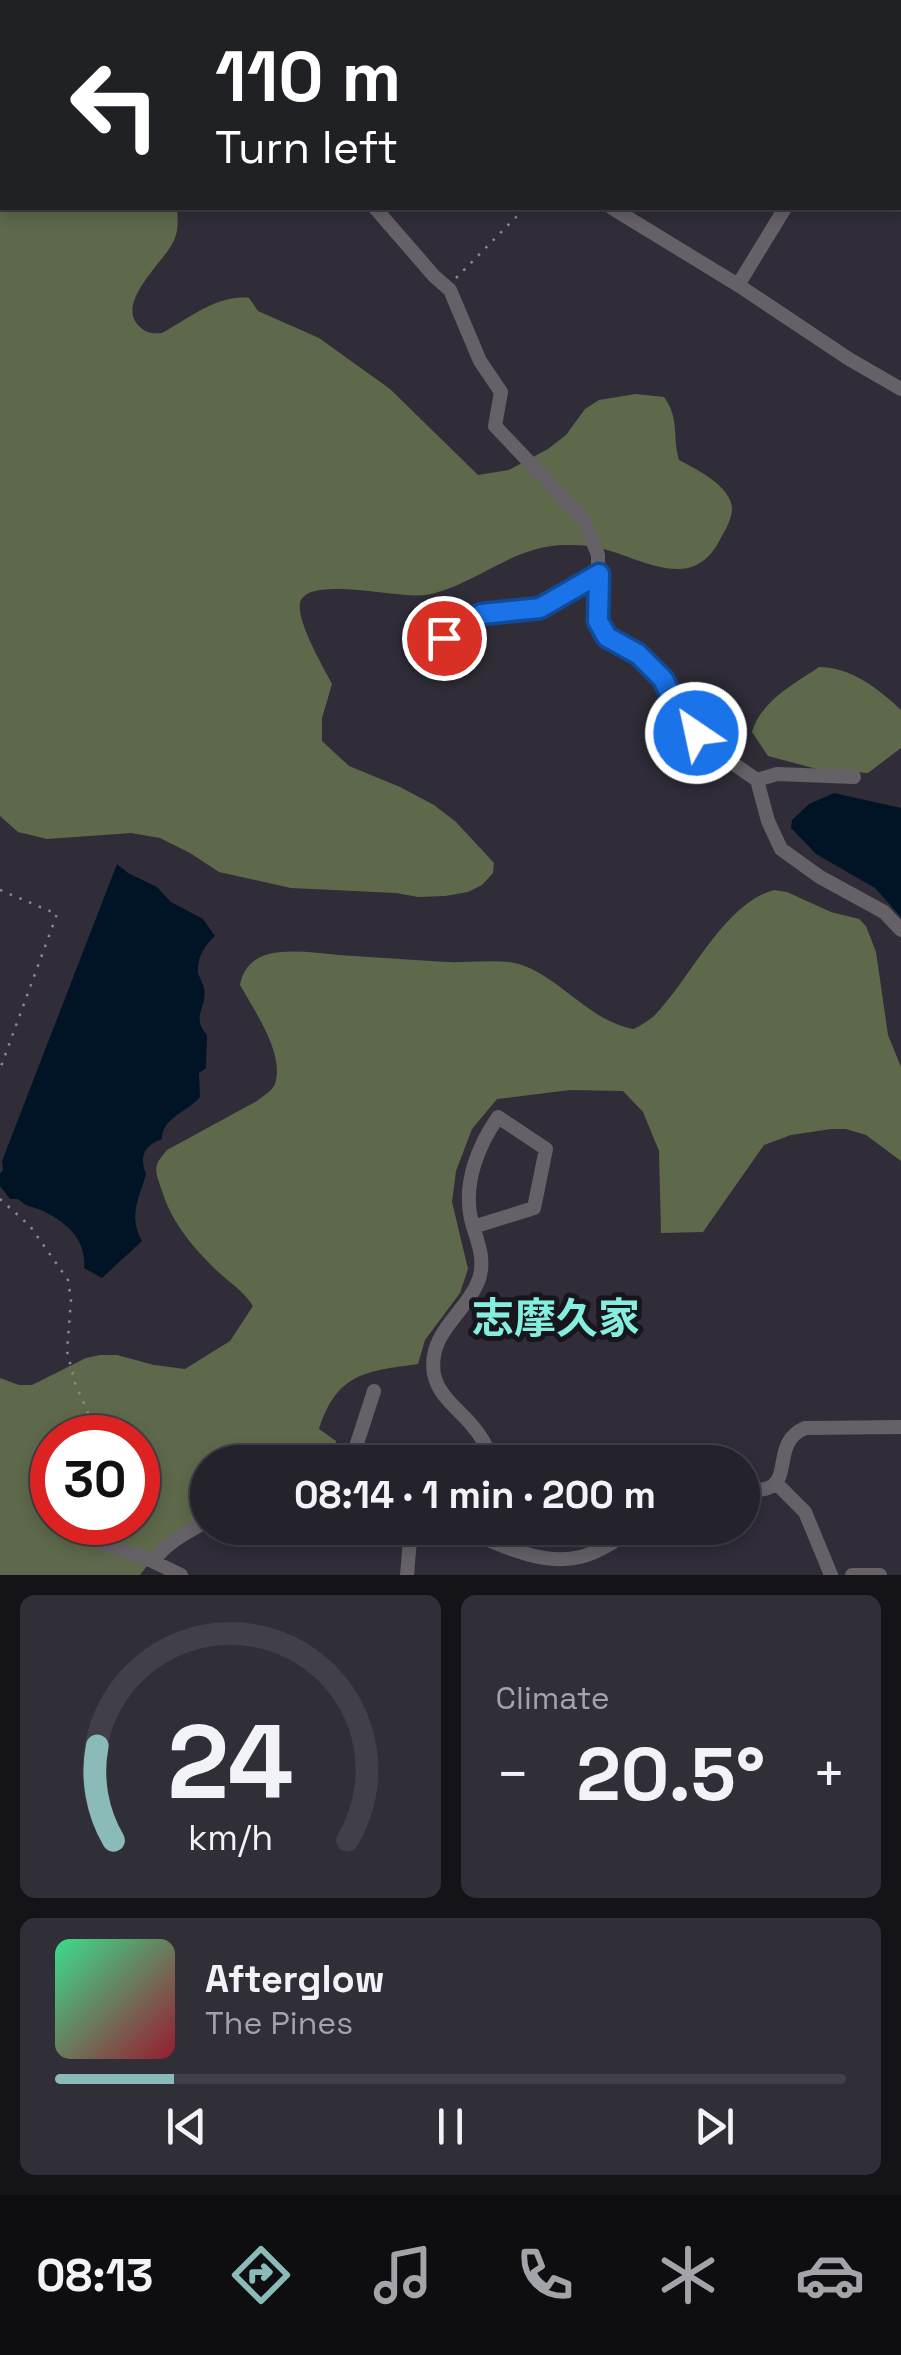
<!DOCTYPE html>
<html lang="en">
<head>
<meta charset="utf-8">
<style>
  :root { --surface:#24222b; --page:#302f37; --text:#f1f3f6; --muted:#a3a4a9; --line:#413f47; --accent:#8bbbb9 }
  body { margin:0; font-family:"Space Grotesk","Noto Sans JP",sans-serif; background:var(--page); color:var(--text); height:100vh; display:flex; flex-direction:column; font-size:38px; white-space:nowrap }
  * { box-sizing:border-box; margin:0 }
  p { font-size:32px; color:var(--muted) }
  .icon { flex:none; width:55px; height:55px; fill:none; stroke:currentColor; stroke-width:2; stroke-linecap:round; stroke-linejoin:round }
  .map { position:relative; height:1575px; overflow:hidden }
  .side { display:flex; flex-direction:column; gap:20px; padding:20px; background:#141318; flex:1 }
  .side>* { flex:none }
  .top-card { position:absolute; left:0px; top:0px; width:902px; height:210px; box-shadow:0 5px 15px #0003,0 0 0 2px var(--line); background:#202124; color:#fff; overflow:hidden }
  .speed { position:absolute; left:30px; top:1415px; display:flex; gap:20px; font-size:50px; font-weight:700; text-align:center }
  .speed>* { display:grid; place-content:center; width:130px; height:130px; border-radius:50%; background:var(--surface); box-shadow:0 5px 15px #0003,0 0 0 2px var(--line); line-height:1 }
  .speed .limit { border:15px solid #d22; background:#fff; color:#111 }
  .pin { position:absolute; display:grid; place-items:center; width:85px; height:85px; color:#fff; margin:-42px; border:5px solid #fff; border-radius:50%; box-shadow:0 2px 10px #0007 }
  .me { position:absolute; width:110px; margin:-55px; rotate:326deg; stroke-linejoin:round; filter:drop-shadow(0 0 8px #0008) }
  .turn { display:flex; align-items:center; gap:35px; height:210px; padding:0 50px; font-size:45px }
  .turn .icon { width:130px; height:130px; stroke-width:2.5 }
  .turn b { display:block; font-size:70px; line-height:85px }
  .big { font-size:75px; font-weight:700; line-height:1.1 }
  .side .widget { flex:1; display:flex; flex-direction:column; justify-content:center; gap:15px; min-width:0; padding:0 35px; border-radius:15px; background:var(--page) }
  .side .dial { align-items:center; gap:0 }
  .dial svg { height:260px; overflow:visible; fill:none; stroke:var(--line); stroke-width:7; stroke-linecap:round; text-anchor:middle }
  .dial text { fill:var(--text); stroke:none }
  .song { display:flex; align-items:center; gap:30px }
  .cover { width:120px; height:120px; border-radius:15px; background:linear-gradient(135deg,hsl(150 70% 55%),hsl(350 70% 35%)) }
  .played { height:10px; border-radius:5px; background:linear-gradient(90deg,var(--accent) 15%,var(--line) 15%) }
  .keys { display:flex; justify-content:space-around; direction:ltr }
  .heat { display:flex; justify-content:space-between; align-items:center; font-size:55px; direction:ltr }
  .side .tiles { flex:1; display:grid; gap:20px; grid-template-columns:1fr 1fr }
  .widget:last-child { grid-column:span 2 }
  .trip { position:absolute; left:190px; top:1445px; width:570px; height:100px; border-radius:50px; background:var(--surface); box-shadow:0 5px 15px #0003,0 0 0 2px var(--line); font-weight:700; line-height:100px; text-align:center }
  .tab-bar { display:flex; height:160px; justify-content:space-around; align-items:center; background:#0e0e11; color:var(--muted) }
  .tab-bar .icon { width:70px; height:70px }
  .tab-bar .active { color:var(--accent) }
  .tab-bar b { font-size:45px; color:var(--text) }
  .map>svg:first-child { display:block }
  .forest { fill:#5e694b; fill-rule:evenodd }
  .water { fill:#011426 }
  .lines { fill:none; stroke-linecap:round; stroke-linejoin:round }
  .path { stroke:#8a8892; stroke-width:2.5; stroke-dasharray:2.5 8; stroke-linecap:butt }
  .minor { stroke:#666166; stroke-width:14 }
  .route-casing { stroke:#114b97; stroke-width:25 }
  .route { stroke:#1a73e8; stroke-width:18 }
  .labels { text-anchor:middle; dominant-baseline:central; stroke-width:10; stroke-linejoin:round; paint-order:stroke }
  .quarter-label { font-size:42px; font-weight:bold; fill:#86eedf; stroke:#17161c }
</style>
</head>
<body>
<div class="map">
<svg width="901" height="1575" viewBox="0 0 901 1575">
  <rect width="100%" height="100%" fill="#302d39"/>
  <path class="forest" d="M0,96h2v112h175c1,14 2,25 -6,38 -12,20 -56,59 -31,81 6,6 13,7 22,6 26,-14 56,-39 87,-35l9,13 61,27 71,51 88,86 31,-5 39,-21 18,-14 19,-26 14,-9 37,-6 28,3c16,22 8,39 15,63 17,9 54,27 53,50 -1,12 -9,24 -15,35 -6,10 -16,20 -29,23 -26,5 -56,-11 -81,-18 -12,-4 -26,-5 -38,-5 -54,-2 -94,41 -143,50 -25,4 -113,-19 -125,5 -8,16 23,68 31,84l-10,34v23l27,25 51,21 34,18 22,17 38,41 -1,10 -11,12 -14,7 -23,4 -27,1 -22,-4 -105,-5 -72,-16 -29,-19 -30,-15 -29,-5 -84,6 -29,-7 -18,-16z
    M819,667c32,0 60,22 82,43v38l-33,25 -51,-4 -49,-13 -16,-24c9,-31 42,-48 67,-65z
    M774,890l13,2 44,20 28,7 7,7 10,26 12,83 13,32v94l-35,-26 -20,-6h-15l-40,6 -27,10 -61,87 -42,1 -2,-82 -16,-39 -20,-21 -53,-1 -73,9 -25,30 -16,42 -4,31 16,67 -8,24 -35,47 -7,24c-52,7 -81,9 -99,65l17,12 -2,16 -7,5h-38l-23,-15 -19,-1 -9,16h-30l-1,63 -46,23 -21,27h-140v-197l19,7h13l54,-27 14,-3h17l37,10 31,4 45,-28 23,-35c-10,-16 -26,-25 -39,-38 -22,-22 -43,-47 -52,-77 -7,-21 -10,-24 5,-41l90,-49c6,-5 15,-10 18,-17 10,-30 -21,-74 -35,-99 3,-16 13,-27 29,-31 22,-5 47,-1 69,1 36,2 72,5 108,7 22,1 56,-4 76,3 41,15 69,57 112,64 7,-4 14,-8 20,-13 36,-36 69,-112 120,-126zM52,1438h86v84h-86z"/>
  <path class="water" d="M834,793l67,15v109l-26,-29 -59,-34 -25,-26 1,-8 17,-16z
    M117,864l11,9 29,14 14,15 32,17 12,17c-10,9 -18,21 -17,36 0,3 6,13 6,16 4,20 -14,27 3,47l-1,33 -7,5 1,24c-12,15 -38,20 -38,42 -18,6 -23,18 -16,35 -7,25 -18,42 -4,67l-40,37 -18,-10c3,-29 -19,-47 -43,-58 -10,-4 -15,-3 -23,-11h-8l-10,-13v-12l3,-4 -1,-9z"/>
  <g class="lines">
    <path class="path" d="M456,278l69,-70
      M0,890l57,24 -57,155
      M0,1199l30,27 38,54 3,20 -4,51 8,32 24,55"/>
    <path class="minor" d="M397,0l3,2
      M615,0l4,2
      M179,2l3,-2
      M0,3l2,3
      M900,170h1
      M375,208l59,68 16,14 30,71 21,31 -6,34 89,94 14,35v66l9,16 30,18 26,24 14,30 35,40 45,31 11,41 13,28 39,28 64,35 17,18
      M612,208l126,77 111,74 52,30
      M738,285l47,-77
      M444,638l16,-13 22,-11 58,-6 59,-34
      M757,780l20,-6 77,3
      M473,1227l61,-19 12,-59 -48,-32c-20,29 -35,66 -27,102 5,20 15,38 8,60 -12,34 -52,53 -45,95 4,21 23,34 36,49 11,12 18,25 24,39
      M351,1462l23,-71
      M776,1483l29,29 26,63
      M742,1491c9,-1 18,0 26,-3 24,-9 4,-46 37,-60l96,-1
      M81,1522l5,11 8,7 58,21 29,14
      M459,1528c36,14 81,39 121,29 20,-5 39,-19 57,-29
      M547,1528l83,3
      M154,1562c9,-19 36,-30 54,-42
      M407,1575l4,-47
      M852,1575h28"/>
  </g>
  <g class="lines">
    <g class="route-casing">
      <path id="route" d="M444,638l16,-13 22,-11 58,-6 59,-34 -1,47 9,16 31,17 25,25 14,29 19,25"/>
    </g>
    <use href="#route" class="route"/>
  </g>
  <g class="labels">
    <g class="quarter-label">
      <text x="556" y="1318">志摩久家</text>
    </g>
  </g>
</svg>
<div class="speed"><div class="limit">30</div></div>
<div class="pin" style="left:444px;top:638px;background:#d93025"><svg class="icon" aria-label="arrive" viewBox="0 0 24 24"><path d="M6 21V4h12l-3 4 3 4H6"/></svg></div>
<svg class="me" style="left:696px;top:733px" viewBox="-20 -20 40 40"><circle r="17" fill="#1a73e8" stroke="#fff" stroke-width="3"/><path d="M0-11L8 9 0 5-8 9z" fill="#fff"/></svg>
<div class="trip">08:14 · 1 min · 200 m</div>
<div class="top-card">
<div class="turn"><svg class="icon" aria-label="left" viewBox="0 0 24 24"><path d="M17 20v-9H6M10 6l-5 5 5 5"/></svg><div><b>110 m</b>Turn left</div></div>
</div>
</div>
<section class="side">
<div class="tiles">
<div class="widget dial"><svg viewBox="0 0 100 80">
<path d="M14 69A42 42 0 1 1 86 69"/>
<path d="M14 69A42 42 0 0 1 9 40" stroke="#8bbbb9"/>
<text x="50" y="56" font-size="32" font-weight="700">24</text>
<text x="50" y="72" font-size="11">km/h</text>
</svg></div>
<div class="widget"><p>Climate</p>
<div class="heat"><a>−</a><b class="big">20.5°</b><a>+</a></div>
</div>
<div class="widget">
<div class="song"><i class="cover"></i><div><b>Afterglow</b><p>The Pines</p></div></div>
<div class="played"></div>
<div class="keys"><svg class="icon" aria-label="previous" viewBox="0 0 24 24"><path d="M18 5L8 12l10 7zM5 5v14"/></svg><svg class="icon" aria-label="pause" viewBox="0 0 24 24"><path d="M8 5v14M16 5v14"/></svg><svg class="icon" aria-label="next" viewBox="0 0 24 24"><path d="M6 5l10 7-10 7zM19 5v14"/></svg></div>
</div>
</div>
</section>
<nav class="tab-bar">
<b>08:13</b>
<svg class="icon active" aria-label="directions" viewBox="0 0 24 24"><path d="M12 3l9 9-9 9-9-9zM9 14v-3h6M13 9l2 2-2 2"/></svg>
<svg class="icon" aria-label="music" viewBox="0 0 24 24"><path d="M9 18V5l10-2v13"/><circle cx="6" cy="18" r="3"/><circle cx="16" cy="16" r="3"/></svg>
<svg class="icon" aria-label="phone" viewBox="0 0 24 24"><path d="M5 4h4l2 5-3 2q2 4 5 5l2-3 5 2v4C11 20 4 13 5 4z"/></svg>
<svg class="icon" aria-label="climate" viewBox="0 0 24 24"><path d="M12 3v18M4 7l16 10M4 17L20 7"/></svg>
<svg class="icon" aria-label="car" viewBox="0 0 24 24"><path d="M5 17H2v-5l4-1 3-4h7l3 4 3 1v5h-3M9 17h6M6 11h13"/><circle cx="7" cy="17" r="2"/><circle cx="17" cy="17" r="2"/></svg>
</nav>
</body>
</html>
